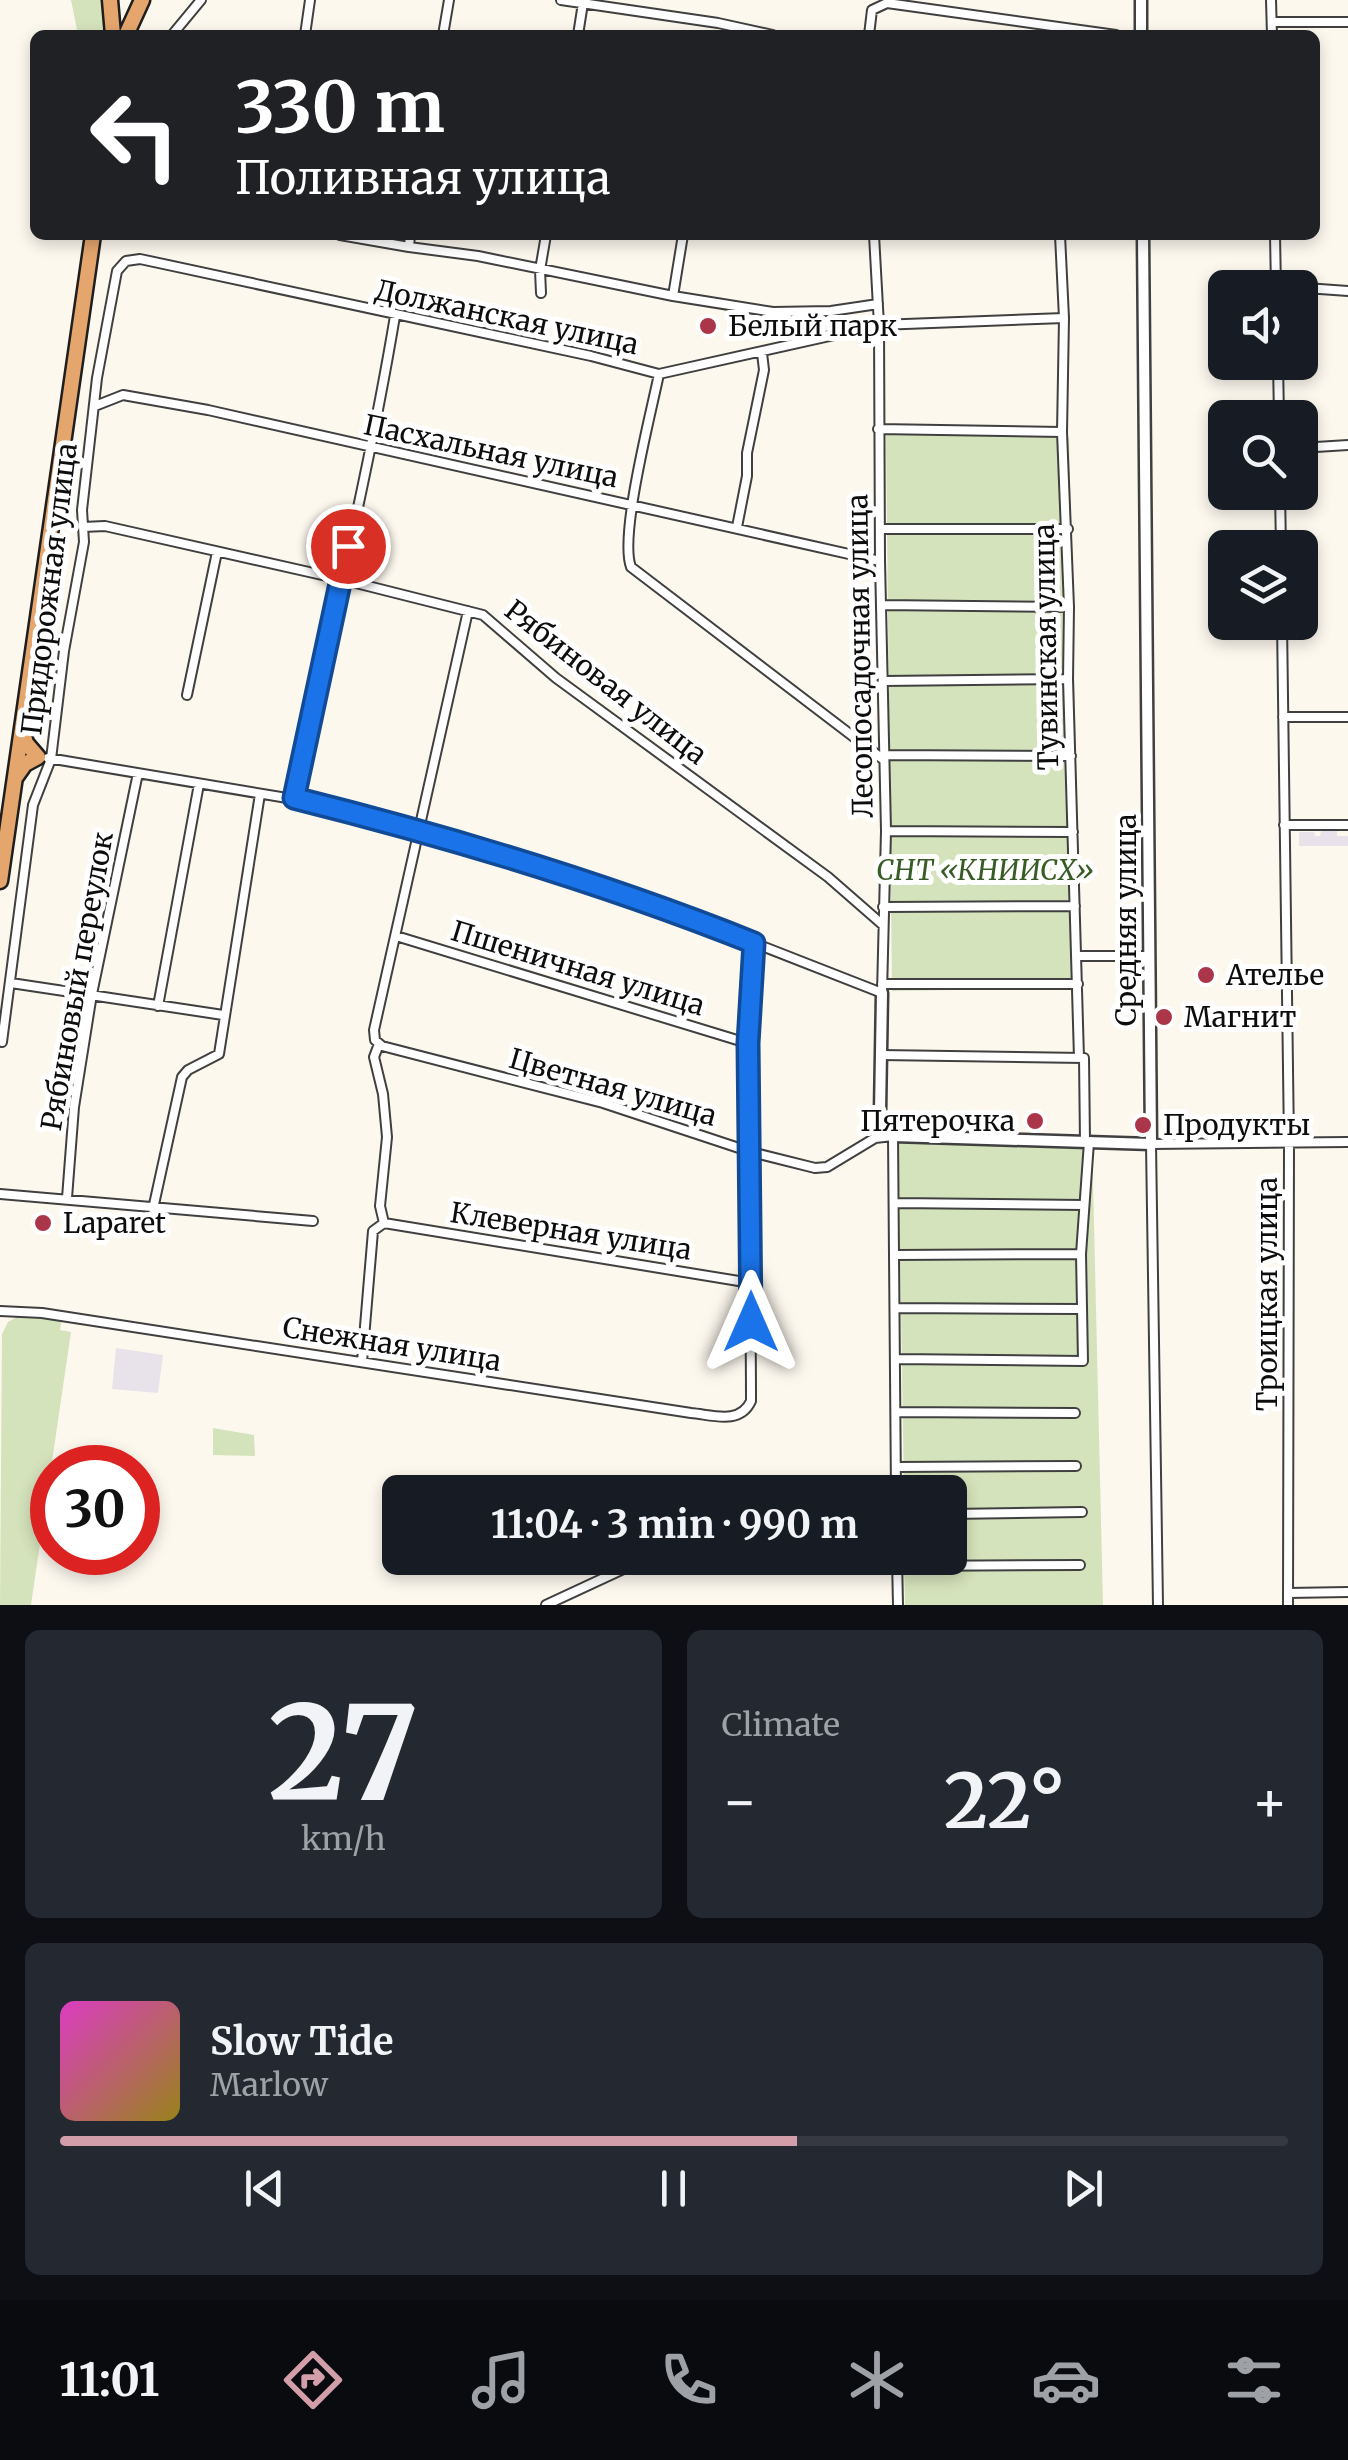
<!DOCTYPE html>
<html lang="en">
<head>
<meta charset="utf-8">
<style>
  :root { --surface:#171b24; --page:#242831; --text:#f1f3f6; --muted:#9ea1a6; --line:#363941; --accent:#d29ea9 }
  body { margin:0; font-family:Merriweather,serif; background:var(--page); color:var(--text); height:100vh; display:flex; flex-direction:column; font-size:38px; white-space:nowrap }
  * { box-sizing:border-box; margin:0 }
  p { font-size:32px; color:var(--muted) }
  .icon { flex:none; width:55px; height:55px; fill:none; stroke:currentColor; stroke-width:2; stroke-linecap:round; stroke-linejoin:round }
  .map { position:relative; height:1605px; overflow:hidden }
  .drawer { display:flex; flex-direction:column; gap:25px; padding:25px; background:#0d0f14; flex:1 }
  .drawer>* { flex:none }
  .banner { position:absolute; left:30px; top:30px; width:1290px; height:210px; border-radius:15px; box-shadow:0 5px 15px #0003; background:#202124; color:#fff; overflow:hidden }
  .tools { position:absolute; left:1208px; top:270px; display:grid; gap:20px }
  .tools a { display:grid; place-items:center; width:110px; height:110px; border-radius:15px; background:var(--surface); box-shadow:0 5px 15px #0003; font-size:50px }
  .speed { position:absolute; left:30px; top:1445px; display:flex; gap:20px; font-size:50px; font-weight:700; text-align:center }
  .speed>* { display:grid; place-content:center; width:130px; height:130px; border-radius:50%; background:var(--surface); box-shadow:0 5px 15px #0003; line-height:1 }
  .speed .limit { border:15px solid #d22; background:#fff; color:#111 }
  .pin { position:absolute; display:grid; place-items:center; width:85px; height:85px; color:#fff; margin:-42px; border:5px solid #fff; border-radius:50%; box-shadow:0 2px 10px #0007 }
  .me { position:absolute; width:110px; margin:-55px; rotate:0deg; stroke-linejoin:round; filter:drop-shadow(0 0 8px #0008) }
  .turn { display:flex; align-items:center; gap:35px; height:210px; padding:0 40px; font-size:45px }
  .turn .icon { width:130px; height:130px; stroke-width:2.5 }
  .turn b { display:block; font-size:70px; line-height:85px }
  .big { font-size:75px; font-weight:700; line-height:1.1 }
  .drawer .widget { flex:1; display:flex; flex-direction:column; justify-content:center; gap:15px; min-width:0; padding:0 35px; border-radius:15px; background:var(--page) }
  .drawer .dial { align-items:center; gap:0 }
  .dial b { font-size:130px; line-height:1 }
  .song { display:flex; align-items:center; gap:30px }
  .cover { width:120px; height:120px; border-radius:15px; background:linear-gradient(135deg,hsl(310 70% 55%),hsl(50 70% 35%)) }
  .played { height:10px; border-radius:5px; background:linear-gradient(90deg,var(--accent) 60%,var(--line) 60%) }
  .keys { display:flex; justify-content:space-around; direction:ltr }
  .heat { display:flex; justify-content:space-between; align-items:center; font-size:55px; direction:ltr }
  .drawer .tiles { flex:1; display:grid; gap:25px; grid-template-columns:1fr 1fr }
  .widget:last-child { grid-column:span 2 }
  .trip { position:absolute; left:382px; top:1475px; width:585px; height:100px; border-radius:15px; background:var(--surface); box-shadow:0 5px 15px #0003; font-weight:700; line-height:100px; text-align:center }
  .menu { display:flex; height:160px; justify-content:space-around; align-items:center; background:#090b0e; color:var(--muted) }
  .menu .icon { width:70px; height:70px }
  .menu .active { color:var(--accent) }
  .menu b { font-size:45px; color:var(--text) }
  .map>svg:first-child { display:block }
  .industrial { fill:#e8e2ea }
  .green { fill:#d5e3bc }
  .lines { fill:none; stroke-linecap:round; stroke-linejoin:round }
  .minor-casing { stroke:#404040; stroke-width:12 }
  .tertiary-casing { stroke:#404040; stroke-width:15 }
  .trunk-casing { stroke:#1e1e1e; stroke-width:19 }
  .minor { stroke:#fff; stroke-width:8 }
  .tertiary { stroke:#fff; stroke-width:10 }
  .trunk { stroke:#e5a66e; stroke-width:14 }
  .route-casing { stroke:#114b97; stroke-width:25 }
  .route { stroke:#1a73e8; stroke-width:18 }
  .poi-dot { fill:#ab364a; stroke:#fff; stroke-width:4 }
  .labels { text-anchor:middle; dominant-baseline:central; stroke-width:10; stroke-linejoin:round; paint-order:stroke }
  .street-label { font-size:28px; fill:#0d0d0d; stroke:#fff }
  .poi-label { font-size:28px; fill:#0d0d0d; stroke:#fff; text-anchor:start }
  .park-label { font-size:28px; font-style:italic; fill:#385c25; stroke:#fff }
</style>
</head>
<body>
<div class="map">
<svg width="1348" height="1605" viewBox="0 0 1348 1605">
  <rect width="100%" height="100%" fill="#fdf8ee"/>
  <path class="industrial" d="M1321,831h16v5h11v10h-49v-14h15l1,4h5z
    M116,1348l47,7 -5,38 -46,-4z"/>
  <path class="green" d="M71,0h32l6,35h-31z
    M886,434l183,3 12,551 -189,3z
    M898,1134l194,4 11,467h-198l-1,-47h46v-66h-46z
    M22,1314l40,5 -2,11 11,2 -40,273h-31l2,-271 6,-12z
    M213,1428l41,7 1,21 -42,-1z"/>
  <g class="lines">
    <g class="minor-casing">
      <path id="minor" d="M561,0l157,23 55,12
        M1271,0l1,35
        M1272,22h76
        M172,35l29,-35
        M305,35l5,-35
        M443,35l6,-35
        M578,35l5,-32
        M869,35l3,-25 15,-7 229,32
        M340,235l69,12
        M410,235l-1,12 69,9 195,40 100,16 58,-1 47,-7
        M1060,235l4,83 -2,114 7,175 -1,72 11,379
        M1275,235l1,53
        M1306,288l42,3
        M541,293l-1,-23 6,-35
        M673,296l10,-61
        M1278,362l1,56
        M659,374c-8,39 -40,162 -28,193l253,193
        M95,406l28,-11 85,15 672,151
        M878,429l184,3
        M1300,448l48,-3
        M1280,492l1,56
        M83,527l22,-1 235,53 143,36 73,63 272,199 55,48
        M737,527l10,-51v-23l17,-83 -2,-17
        M881,529h187
        M882,605l187,2
        M468,611l-94,419 1,10 7,6 221,57 148,49 64,16 12,-1 48,-29 18,-2 3,356
        M1282,622l7,521 -1,462
        M883,681l185,-2
        M187,695l30,-143
        M1283,717h65
        M884,755l187,1
        M48,758l245,41 126,30 261,85 202,79 4,-162 -6,-270 -1,-236 -5,-90
        M293,799c35,-161 75,-321 102,-483
        M1284,825h64
        M886,831l187,1
        M883,907l192,-1
        M396,936l351,107
        M1078,956h71
        M11,983l212,32
        M882,984h196
        M158,1006l41,-222
        M2,1042l31,-237 18,-46 13,-108 20,-109 -2,-32 15,-132 20,-107 9,-10 14,-2 451,97 68,18 220,-49 185,-7
        M379,1044l-5,13 9,37 4,43 -7,69 4,17
        M881,1055l203,3 1,84
        M0,1194l313,27
        M67,1198l7,-91 18,-113 46,-221
        M896,1203l188,2
        M153,1209l29,-132 6,-7 31,-16 41,-260
        M384,1223l367,60
        M895,1255l186,-1
        M895,1308l186,1
        M0,1311l42,2 649,100c22,2 49,12 60,-12 0,-153 -7,-306 3,-458
        M897,1359l186,2 -2,-107 8,-112
        M362,1362l11,-131 11,-8
        M898,1412l177,1
        M897,1467l179,-1
        M785,1492l5,-2
        M950,1514l132,-2
        M897,1558l1,47
        M897,1566l183,-1
        M1288,1593l60,-1
        M546,1605l101,-47
        M1158,1605l-7,-461 197,-2"/>
    </g>
    <g class="tertiary-casing">
      <path id="tertiary" d="M1141,0v35
        M882,993l-2,119 3,12 10,12 258,8 -8,-909"/>
    </g>
    <g class="trunk-casing">
      <path id="trunk" d="M110,0l3,35
        M126,35l16,-35
        M15,778l10,-14 13,-7 -12,-14 -3,-11
        M0,881l93,-646"/>
    </g>
    <use href="#minor" class="minor"/>
    <use href="#tertiary" class="tertiary"/>
    <use href="#trunk" class="trunk"/>
  </g>
  <g class="lines">
    <g class="route-casing">
      <path id="route" d="M348,546l-54,252c156,39 310,85 460,145l-6,100 3,279"/>
    </g>
    <use href="#route" class="route"/>
  </g>
  <g class="poi-dot">
    <circle cx="708" cy="326" r="10"/>
    <circle cx="1206" cy="975" r="10"/>
    <circle cx="1164" cy="1017" r="10"/>
    <circle cx="1035" cy="1121" r="10"/>
    <circle cx="1143" cy="1125" r="10"/>
    <circle cx="43" cy="1223" r="10"/>
  </g>
  <g class="labels">
    <g class="street-label">
      <text transform="translate(507 317) rotate(12)">Должанская улица</text>
      <text transform="translate(491 451) rotate(12)">Пасхальная улица</text>
      <text transform="translate(49 589) rotate(-83)">Придорожная улица</text>
      <text transform="translate(1046 647) rotate(-91)">Тувинская улица</text>
      <text transform="translate(860 656) rotate(-91)">Лесопосадочная улица</text>
      <text transform="translate(606 682) rotate(38)">Рябиновая улица</text>
      <text transform="translate(1126 920) rotate(-90)">Средняя улица</text>
      <text transform="translate(578 968) rotate(17)">Пшеничная улица</text>
      <text transform="translate(77 981) rotate(-80)">Рябиновый переулок</text>
      <text transform="translate(613 1087) rotate(16)">Цветная улица</text>
      <text transform="translate(571 1231) rotate(9)">Клеверная улица</text>
      <text transform="translate(1267 1294) rotate(-90)">Троицкая улица</text>
      <text transform="translate(392 1344) rotate(9)">Снежная улица</text>
    </g>
    <g class="poi-label">
      <text x="728" y="326">Белый парк</text>
      <text x="1226" y="975">Ателье</text>
      <text x="1184" y="1017">Магнит</text>
      <text x="1015" y="1121" text-anchor="end">Пятерочка</text>
      <text x="1163" y="1125">Продукты</text>
      <text x="63" y="1223">Laparet</text>
    </g>
    <g class="park-label">
      <text x="985" y="870">СНТ «КНИИСХ»</text>
    </g>
  </g>
</svg>
<div class="tools">
<a><svg class="icon" aria-label="sound" viewBox="0 0 24 24"><path d="M4 9h4l5-4v14l-5-4H4zM17 9q2 3 0 6"/></svg></a>
<a><svg class="icon" aria-label="search" viewBox="0 0 24 24"><circle cx="10" cy="10" r="6"/><path d="M15 15l6 6"/></svg></a>
<a><svg class="icon" aria-label="layers" viewBox="0 0 24 24"><path d="M12 4l9 5-9 5-9-5zM3 14l9 5 9-5"/></svg></a>
</div>
<div class="speed"><div class="limit">30</div></div>
<div class="pin" style="left:348px;top:546px;background:#d93025"><svg class="icon" aria-label="arrive" viewBox="0 0 24 24"><path d="M6 21V4h12l-3 4 3 4H6"/></svg></div>
<svg class="me" style="left:751px;top:1322px" viewBox="-20 -20 40 40"><path d="M0-17L14 15 0 8-14 15z" fill="#1a73e8" stroke="#fff" stroke-width="4"/></svg>
<div class="trip">11:04 · 3 min · 990 m</div>
<div class="banner">
<div class="turn"><svg class="icon" aria-label="left" viewBox="0 0 24 24"><path d="M17 20v-9H6M10 6l-5 5 5 5"/></svg><div><b>330 m</b>Поливная улица</div></div>
</div>
</div>
<section class="drawer">
<div class="tiles">
<div class="widget dial"><b>27</b><p>km/h</p></div>
<div class="widget"><p>Climate</p>
<div class="heat"><a>−</a><b class="big">22°</b><a>+</a></div>
</div>
<div class="widget">
<div class="song"><i class="cover"></i><div><b>Slow Tide</b><p>Marlow</p></div></div>
<div class="played"></div>
<div class="keys"><svg class="icon" aria-label="previous" viewBox="0 0 24 24"><path d="M18 5L8 12l10 7zM5 5v14"/></svg><svg class="icon" aria-label="pause" viewBox="0 0 24 24"><path d="M8 5v14M16 5v14"/></svg><svg class="icon" aria-label="next" viewBox="0 0 24 24"><path d="M6 5l10 7-10 7zM19 5v14"/></svg></div>
</div>
</div>
</section>
<nav class="menu">
<b>11:01</b>
<svg class="icon active" aria-label="directions" viewBox="0 0 24 24"><path d="M12 3l9 9-9 9-9-9zM9 14v-3h6M13 9l2 2-2 2"/></svg>
<svg class="icon" aria-label="music" viewBox="0 0 24 24"><path d="M9 18V5l10-2v13"/><circle cx="6" cy="18" r="3"/><circle cx="16" cy="16" r="3"/></svg>
<svg class="icon" aria-label="phone" viewBox="0 0 24 24"><path d="M5 4h4l2 5-3 2q2 4 5 5l2-3 5 2v4C11 20 4 13 5 4z"/></svg>
<svg class="icon" aria-label="climate" viewBox="0 0 24 24"><path d="M12 3v18M4 7l16 10M4 17L20 7"/></svg>
<svg class="icon" aria-label="car" viewBox="0 0 24 24"><path d="M5 17H2v-5l4-1 3-4h7l3 4 3 1v5h-3M9 17h6M6 11h13"/><circle cx="7" cy="17" r="2"/><circle cx="17" cy="17" r="2"/></svg>
<svg class="icon" aria-label="filters" viewBox="0 0 24 24"><path d="M4 7h16M4 17h16"/><circle cx="9" cy="7" r="2"/><circle cx="15" cy="17" r="2"/></svg>
</nav>
</body>
</html>
